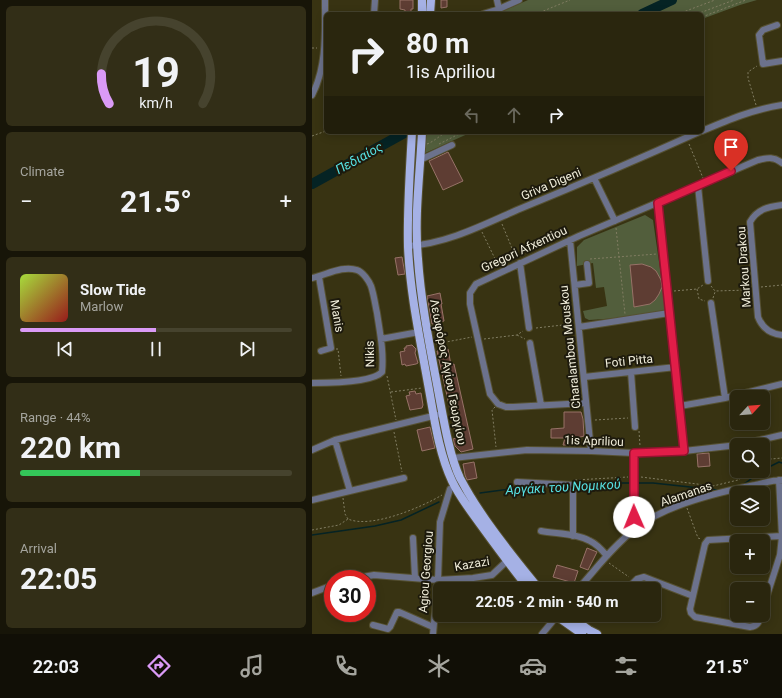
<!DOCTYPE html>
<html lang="en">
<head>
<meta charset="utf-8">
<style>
  :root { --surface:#2a260e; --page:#322e17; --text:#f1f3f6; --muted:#a5a59e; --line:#46432e; --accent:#da9af6 }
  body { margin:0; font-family:Roboto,sans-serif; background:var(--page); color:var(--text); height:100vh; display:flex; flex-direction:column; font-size:15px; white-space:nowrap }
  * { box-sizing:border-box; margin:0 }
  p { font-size:13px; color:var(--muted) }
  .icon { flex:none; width:22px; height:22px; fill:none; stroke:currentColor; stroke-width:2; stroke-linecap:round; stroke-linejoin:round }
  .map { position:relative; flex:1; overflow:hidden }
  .sheet { display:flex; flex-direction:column; gap:6px; padding:6px; background:#171508; width:312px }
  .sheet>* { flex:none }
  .banner { position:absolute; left:12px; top:12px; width:380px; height:122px; border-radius:6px; box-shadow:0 2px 10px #0003,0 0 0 1px var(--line); background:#2a260e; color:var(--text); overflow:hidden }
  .needle { width:26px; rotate:64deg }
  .buttons { position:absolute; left:418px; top:390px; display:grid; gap:8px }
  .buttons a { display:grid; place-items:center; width:40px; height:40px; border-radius:6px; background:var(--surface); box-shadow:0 2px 10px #0003,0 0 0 1px var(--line); font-size:20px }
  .speed { position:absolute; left:12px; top:570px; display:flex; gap:8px; font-size:20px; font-weight:700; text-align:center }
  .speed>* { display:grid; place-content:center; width:52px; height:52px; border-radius:50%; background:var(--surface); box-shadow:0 2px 10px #0003,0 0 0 1px var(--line); line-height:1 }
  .speed .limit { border:6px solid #d22; background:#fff; color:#111 }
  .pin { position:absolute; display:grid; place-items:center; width:34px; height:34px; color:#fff; margin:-41px -17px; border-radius:50% 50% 50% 0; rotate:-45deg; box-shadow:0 0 4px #0007 }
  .pin .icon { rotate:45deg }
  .me { position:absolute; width:44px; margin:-22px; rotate:359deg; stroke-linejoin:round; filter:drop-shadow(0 0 3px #0008) }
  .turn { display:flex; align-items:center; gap:14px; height:84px; padding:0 16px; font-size:18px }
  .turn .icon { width:52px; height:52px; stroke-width:2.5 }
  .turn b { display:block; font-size:28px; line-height:34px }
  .lanes { display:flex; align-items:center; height:38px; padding:0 16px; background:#0003; justify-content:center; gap:20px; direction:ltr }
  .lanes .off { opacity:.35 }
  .big { font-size:30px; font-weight:700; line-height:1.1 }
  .sheet .card { flex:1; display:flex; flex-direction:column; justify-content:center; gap:6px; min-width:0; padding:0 14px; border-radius:6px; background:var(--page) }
  .sheet .dial { align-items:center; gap:0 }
  .dial svg { height:104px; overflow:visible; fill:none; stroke:var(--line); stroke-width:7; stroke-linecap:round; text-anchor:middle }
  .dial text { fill:var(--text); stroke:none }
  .song { display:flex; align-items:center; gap:12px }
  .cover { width:48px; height:48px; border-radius:6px; background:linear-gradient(135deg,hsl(80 70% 55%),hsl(0 70% 35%)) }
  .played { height:4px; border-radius:2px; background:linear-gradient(90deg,var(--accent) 50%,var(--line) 50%) }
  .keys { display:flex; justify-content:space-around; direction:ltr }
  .heat { display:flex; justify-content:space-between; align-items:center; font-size:22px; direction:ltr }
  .charge { height:6px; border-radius:3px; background:linear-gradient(90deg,#34c759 44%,var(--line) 0) }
  .trip { position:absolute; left:121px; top:582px; width:228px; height:40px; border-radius:6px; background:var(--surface); box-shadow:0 2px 10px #0003,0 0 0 1px var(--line); font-weight:700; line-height:40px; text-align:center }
  .tabs { display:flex; height:64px; justify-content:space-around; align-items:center; background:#110f06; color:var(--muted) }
  .tabs .icon { width:28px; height:28px }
  .tabs .on { color:var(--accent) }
  .tabs b { font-size:18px; color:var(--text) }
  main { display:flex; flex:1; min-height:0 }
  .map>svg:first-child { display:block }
  .green { fill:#525e3c }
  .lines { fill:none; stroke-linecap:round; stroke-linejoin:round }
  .stream { stroke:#052324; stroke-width:1.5 }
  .river { stroke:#052324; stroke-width:10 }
  .building { fill:#5e3d33; stroke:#977267 }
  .minor-casing { stroke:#565132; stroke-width:8 }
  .major-casing { stroke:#565132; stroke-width:10 }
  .path { stroke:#817d62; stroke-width:1; stroke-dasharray:2 2; stroke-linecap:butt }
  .minor { stroke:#6c728c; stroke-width:6 }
  .major { stroke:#a5b1e5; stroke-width:8 }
  .route-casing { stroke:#92132f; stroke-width:10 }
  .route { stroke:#e11d48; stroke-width:7 }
  .labels { text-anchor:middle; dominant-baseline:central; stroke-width:4; stroke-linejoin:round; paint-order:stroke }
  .street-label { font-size:12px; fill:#f1eedb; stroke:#1d1a0d }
  .water-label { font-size:13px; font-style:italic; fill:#57e3e5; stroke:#1d1a0d }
</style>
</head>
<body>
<main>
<section class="sheet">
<div class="card dial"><svg viewBox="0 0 100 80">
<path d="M14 69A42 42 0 1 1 86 69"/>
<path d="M14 69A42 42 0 0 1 8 46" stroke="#da9af6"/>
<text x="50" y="56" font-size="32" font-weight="700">19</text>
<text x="50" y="72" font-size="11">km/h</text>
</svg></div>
<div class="card"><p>Climate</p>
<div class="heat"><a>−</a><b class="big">21.5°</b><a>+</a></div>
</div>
<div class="card">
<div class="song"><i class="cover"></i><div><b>Slow Tide</b><p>Marlow</p></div></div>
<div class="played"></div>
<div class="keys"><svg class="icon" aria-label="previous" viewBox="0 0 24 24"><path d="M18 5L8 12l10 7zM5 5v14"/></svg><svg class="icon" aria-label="pause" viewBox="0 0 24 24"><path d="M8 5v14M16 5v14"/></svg><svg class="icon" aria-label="next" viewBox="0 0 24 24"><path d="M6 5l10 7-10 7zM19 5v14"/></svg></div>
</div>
<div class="card"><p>Range · 44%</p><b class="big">220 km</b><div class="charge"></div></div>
<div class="card"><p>Arrival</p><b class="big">22:05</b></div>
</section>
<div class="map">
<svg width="470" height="634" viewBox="0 0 470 634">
  <rect width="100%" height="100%" fill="#383312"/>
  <path class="green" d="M216,0h229l-17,5 -38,14v-5h-206z
    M113,132h47l-49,22z
    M333,215l8,5 13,91 -32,6 -45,3 -4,-2 -2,-7 24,-5 -3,-19 -8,1 -3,-25 -16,3v-19l7,-7z"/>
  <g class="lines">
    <path class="stream" d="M451,470l16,-8 3,1
      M263,483h56
      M323,483h18l65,7 7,-1
      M432,484l18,-13
      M168,493l51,-7
      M0,535l63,-9 26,-6 38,-18"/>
    <path class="river" d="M330,14l30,-14
      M0,184l94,-52"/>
  </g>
  <path class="building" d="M88,0h13v9h-2v5h-6v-4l-5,-1z
    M129,0h6v7l-6,1z
    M136,152l15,29 -20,9 -14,-29z
    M90,257l3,17 -7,1 -3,-17z
    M330,264l9,3 5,4 5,9 1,7 -3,7 -4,6 -5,4 -16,3 -4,-42z
    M128,293l2,11h-1l3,17 -12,3 -5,-28z
    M100,345l4,4 -1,4 3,10 -2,1 -10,2 -1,-2 -3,1 -2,-13 5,-1 -1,-3h2v-2z
    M136,349l3,16 3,-1 19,85 -12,3 -6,-6 -2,-7 3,-1v-2l-19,-85z
    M103,391l1,3 5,-1 2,12 -1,3 -12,2 -4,-14 4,-1 -1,-3z
    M252,412h17l2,7 1,17 -7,2 -2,7h-12l2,-7h-14v-9l13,-1z
    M118,427l5,21 -13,3 -5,-21z
    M397,453l1,13 -12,1 -1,-13z
    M162,462l3,16 -10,2 -2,-5 -2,-11z
    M275,548l10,4 -9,18 -8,-3z
    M245,565l21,6 -4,12 -21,-6z"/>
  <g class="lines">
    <g class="minor-casing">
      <path id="minor" d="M185,0l2,9
        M62,14l1,-14
        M171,14l16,-5 20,-9
        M465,25l-14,5 -4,5 4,29 19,-3
        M0,95c15,-28 13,-64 13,-95
        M390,131c26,-11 52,-22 80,-26
        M108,160l32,-15
        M282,178l21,43
        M386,186l10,95
        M346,203l26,248
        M470,205c-14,2 -25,4 -32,17l8,95c4,10 12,17 24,18
        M258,240l21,211
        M96,246c38,-2 75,-21 109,-36 61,-25 122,-51 182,-78
        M208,263l9,65
        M7,277l12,71 -10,3
        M0,278c14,-3 31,-13 45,-8 6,2 12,11 14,16 3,9 4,18 6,27 3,20 7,39 5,59 -10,11 -55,11 -70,11
        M263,285l14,-2 -2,-19
        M399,303l14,95
        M267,327l90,-14
        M69,339l38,-7
        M218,343l11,62
        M319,372l4,55
        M272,377l92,-10
        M274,403l-73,4h-7l-8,-3 -8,-10 -20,-90v-11l6,-9 103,-48 179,-76c9,-2 16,-4 24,3
        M368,406l45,-8 57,-14
        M23,440l15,51
        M0,450l23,-10 102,-25
        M141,458l74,-8 64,1 43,2 50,-2 54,-6 44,-10
        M205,482l56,3v51
        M0,500l92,-22
        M322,529v-76
        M229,531c15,3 35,2 49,10 7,3 12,9 17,15
        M101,538l2,40
        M40,579l22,-4 64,5 35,-2 19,-3 17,-16
        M161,589v-11
        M266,589c18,-20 35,-43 57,-60 28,-23 84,-37 120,-44 9,-2 18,-5 27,-5
        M317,589v-2l8,-8 7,-2 49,19
        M0,593l21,-8
        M451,608l17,-53 2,-19 -3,-56
        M449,615c-2,7 -3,11 -11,12l-55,-10 -4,-4 -1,-4 15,-65 3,-4 74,-4
        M61,625l15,4 2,-2 7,-15h2l34,15
        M121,634l5,-54 2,-58 10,-33
        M230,634l10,-12"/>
    </g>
    <g class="major-casing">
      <path id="major" d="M110,14v-14
        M118,14l1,-14
        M100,132c-2,38 -5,76 -4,115 2,46 12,92 20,137 6,32 10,67 24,97 7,15 18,29 28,43 16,22 32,44 49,65
        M110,132c-2,42 -8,85 -4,127 3,44 12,88 20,131 5,26 11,65 22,88 21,40 51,76 79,111
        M243,615l27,19
        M256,615l21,15 8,4"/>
    </g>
    <path class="path" d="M224,14l34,-14
      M366,14l37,-14
      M385,14l37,-14
      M390,17l44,-17
      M0,48h5
      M444,105l-8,-27v-6l9,-6
      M0,136l14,-5
      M115,144c8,-3 13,-9 20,-12
      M127,144l24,-12
      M377,144l14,34
      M190,224l14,34
      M304,228l9,86
      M170,232l17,35
      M278,259l67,-5
      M399,286l4,5 34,-1
      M449,287l21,-2
      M385,289l2,10 6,2
      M362,291l23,-2 6,-4
      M401,298l2,-6
      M224,328l36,-4
      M205,335l8,4
      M172,339l33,-4 6,-4
      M124,344l36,-7
      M24,349h2l3,27
      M75,376l9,44
      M79,392l31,-4
      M183,407l-3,3 4,37
      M283,420l33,-2
      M327,431l1,15
      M82,432l8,40
      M451,464l8,-5 11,-1
      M329,477l72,9 25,-6 14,-9
      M263,480l53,-3
      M31,498l2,16 3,5
      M375,508l11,30 3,1
      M0,530l27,-5 9,-6c23,10 74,-12 94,-24
      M297,563l20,14"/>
    <use href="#minor" class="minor"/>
    <use href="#major" class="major"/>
  </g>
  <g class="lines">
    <g class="route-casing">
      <path id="route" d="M322,517v-64l50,-2 -26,-248 73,-32"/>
    </g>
    <use href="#route" class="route"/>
  </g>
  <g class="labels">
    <g class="street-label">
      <text transform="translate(239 184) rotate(-23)">Griva Digeni</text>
      <text transform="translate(212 249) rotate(-25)">Gregori Afxentiou</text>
      <text transform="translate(432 267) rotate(-94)">Markou Drakou</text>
      <text transform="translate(25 316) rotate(80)">Manis</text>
      <text transform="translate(258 347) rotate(-96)">Charalambou Mouskou</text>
      <text transform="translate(58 354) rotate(-91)">Nikis</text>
      <text transform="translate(317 361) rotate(-6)">Foti Pitta</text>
      <text transform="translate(136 372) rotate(79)">Λεωφόρος Αγίου Γεωργίου</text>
      <text transform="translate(282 441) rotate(2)">1is Apriliou</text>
      <text transform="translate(374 494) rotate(-19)">Alamanas</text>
      <text transform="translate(160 564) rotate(-10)">Kazazi</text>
      <text transform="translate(114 572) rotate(-86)">Agiou Georgiou</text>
    </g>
    <g class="water-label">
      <text transform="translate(47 158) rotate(-29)">Πεδιαίος</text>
      <text transform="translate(251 487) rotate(-3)">Αργάκι του Νομικού</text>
    </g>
  </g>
</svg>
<div class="buttons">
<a><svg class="needle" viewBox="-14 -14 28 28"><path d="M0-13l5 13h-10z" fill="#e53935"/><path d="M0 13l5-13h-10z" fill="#a5a59e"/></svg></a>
<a><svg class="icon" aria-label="search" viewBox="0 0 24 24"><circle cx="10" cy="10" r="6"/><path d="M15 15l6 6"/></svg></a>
<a><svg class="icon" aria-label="layers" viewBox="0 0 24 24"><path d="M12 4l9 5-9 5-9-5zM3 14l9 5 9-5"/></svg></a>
<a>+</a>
<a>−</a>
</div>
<div class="speed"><div class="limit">30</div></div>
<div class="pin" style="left:419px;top:171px;background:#d93025"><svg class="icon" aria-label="arrive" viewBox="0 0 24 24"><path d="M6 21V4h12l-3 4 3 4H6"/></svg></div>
<svg class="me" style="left:322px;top:517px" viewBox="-20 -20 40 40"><circle r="19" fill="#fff"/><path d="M0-13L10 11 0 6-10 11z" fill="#e11d48"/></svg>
<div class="trip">22:05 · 2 min · 540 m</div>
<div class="banner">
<div class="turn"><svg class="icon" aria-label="right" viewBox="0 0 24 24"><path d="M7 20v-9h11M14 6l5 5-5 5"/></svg><div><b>80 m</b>1is Apriliou</div></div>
<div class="lanes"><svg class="icon off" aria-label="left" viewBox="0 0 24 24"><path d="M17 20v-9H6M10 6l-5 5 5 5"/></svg><svg class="icon off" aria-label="ahead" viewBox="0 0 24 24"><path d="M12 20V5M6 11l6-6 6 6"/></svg><svg class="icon" aria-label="right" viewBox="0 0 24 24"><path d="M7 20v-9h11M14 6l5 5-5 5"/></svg></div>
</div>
</div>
</main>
<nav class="tabs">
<b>22:03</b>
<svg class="icon on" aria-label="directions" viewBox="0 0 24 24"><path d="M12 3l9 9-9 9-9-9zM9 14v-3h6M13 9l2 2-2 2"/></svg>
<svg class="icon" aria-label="music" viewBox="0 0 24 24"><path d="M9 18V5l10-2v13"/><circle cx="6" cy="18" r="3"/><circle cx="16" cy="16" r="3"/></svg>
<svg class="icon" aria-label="phone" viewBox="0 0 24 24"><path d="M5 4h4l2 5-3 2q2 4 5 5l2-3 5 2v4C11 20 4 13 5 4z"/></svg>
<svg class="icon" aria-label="climate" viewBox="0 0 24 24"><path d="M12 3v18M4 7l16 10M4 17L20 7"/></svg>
<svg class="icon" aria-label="car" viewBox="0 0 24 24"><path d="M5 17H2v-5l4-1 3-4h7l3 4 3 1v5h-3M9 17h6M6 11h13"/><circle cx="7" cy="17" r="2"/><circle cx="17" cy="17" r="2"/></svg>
<svg class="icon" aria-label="filters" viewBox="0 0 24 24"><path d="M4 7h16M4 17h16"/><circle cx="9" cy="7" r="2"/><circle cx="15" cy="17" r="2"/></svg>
<b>21.5°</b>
</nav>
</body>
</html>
